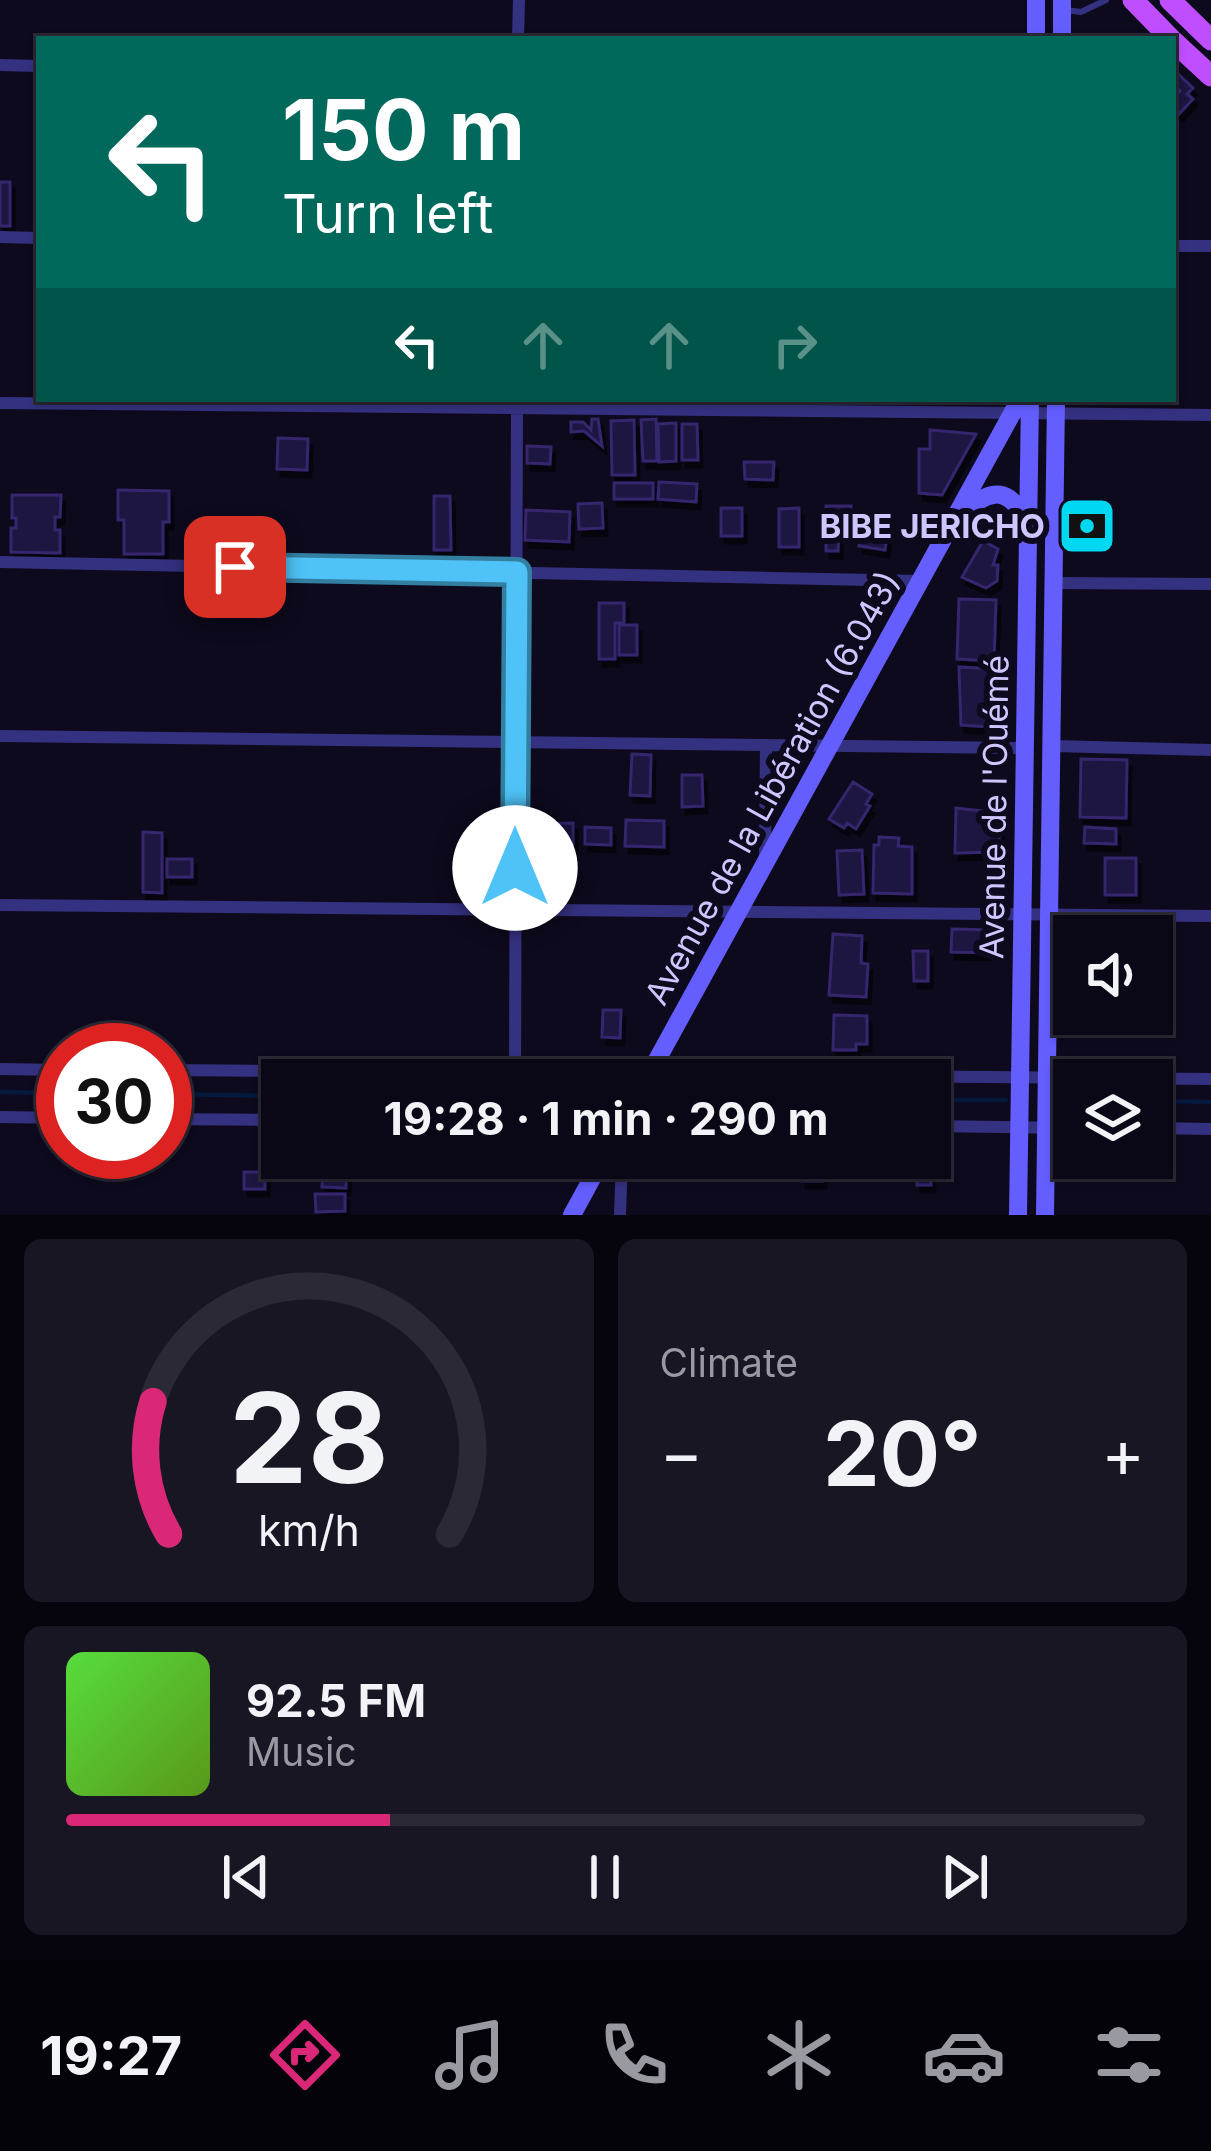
<!DOCTYPE html>
<html lang="en">
<head>
<meta charset="utf-8">
<style>
  :root { --surface:#0a0816; --page:#181623; --text:#f1f3f6; --muted:#999aa1; --line:#2a2935; --accent:#db2777 }
  body { margin:0; font-family:Inter,sans-serif; background:var(--page); color:var(--text); height:100vh; display:flex; flex-direction:column; font-size:45px; white-space:nowrap }
  * { box-sizing:border-box; margin:0 }
  p { font-size:39px; color:var(--muted) }
  .icon { flex:none; width:66px; height:66px; fill:none; stroke:currentColor; stroke-width:2; stroke-linecap:round; stroke-linejoin:round }
  .map { position:relative; height:1215px; overflow:hidden }
  .side { display:flex; flex-direction:column; gap:24px; padding:24px; background:#06040c; flex:1 }
  .side>* { flex:none }
  .top-card { position:absolute; left:36px; top:36px; width:1140px; height:366px; border-radius:0px; box-shadow:0 3px 9px #0004,0 0 0 3px var(--line); background:#00695c; color:#fff; overflow:hidden }
  .fabs { position:absolute; left:1053px; top:915px; display:grid; gap:24px }
  .fabs a { display:grid; place-items:center; width:120px; height:120px; border-radius:0px; background:var(--surface); box-shadow:0 3px 9px #0004,0 0 0 3px var(--line); font-size:60px }
  .speed { position:absolute; left:36px; top:1023px; display:flex; gap:24px; font-size:60px; font-weight:700; text-align:center }
  .speed>* { display:grid; place-content:center; width:156px; height:156px; border-radius:50%; background:var(--surface); box-shadow:0 3px 9px #0004,0 0 0 3px var(--line); line-height:1 }
  .speed .limit { border:18px solid #d22; background:#fff; color:#111 }
  .pin { position:absolute; display:grid; place-items:center; width:102px; height:102px; color:#fff; margin:-51px; border-radius:24px; box-shadow:0 6px 18px #0006 }
  .me { position:absolute; width:132px; margin:-66px; rotate:0deg; stroke-linejoin:round; filter:drop-shadow(0 0 9px #0008) }
  .turn { display:flex; align-items:center; gap:42px; height:252px; padding:0 48px; font-size:54px }
  .turn .icon { width:156px; height:156px; stroke-width:2.5 }
  .turn b { display:block; font-size:84px; line-height:102px }
  .lanes { display:flex; align-items:center; height:114px; padding:0 48px; background:#0003; justify-content:center; gap:60px; direction:ltr }
  .lanes .off { opacity:.35 }
  .big { font-size:90px; font-weight:700; line-height:1.1 }
  .side .tile { flex:1; display:flex; flex-direction:column; justify-content:center; gap:18px; min-width:0; padding:0 42px; border-radius:18px; background:var(--page) }
  .side .dial { align-items:center; gap:0 }
  .dial svg { height:312px; overflow:visible; fill:none; stroke:var(--line); stroke-width:7; stroke-linecap:round; text-anchor:middle }
  .dial text { fill:var(--text); stroke:none }
  .song { display:flex; align-items:center; gap:36px }
  .cover { width:144px; height:144px; border-radius:18px; background:linear-gradient(135deg,hsl(110 70% 55%),hsl(90 70% 35%)) }
  .played { height:12px; border-radius:6px; background:linear-gradient(90deg,var(--accent) 30%,var(--line) 30%) }
  .keys { display:flex; justify-content:space-around; direction:ltr }
  .heat { display:flex; justify-content:space-between; align-items:center; font-size:66px; direction:ltr }
  .side .tiles { flex:1; display:grid; gap:24px; grid-template-columns:1fr 1fr }
  .tile:last-child { grid-column:span 2 }
  .trip { position:absolute; left:261px; top:1059px; width:690px; height:120px; border-radius:0px; background:var(--surface); box-shadow:0 3px 9px #0004,0 0 0 3px var(--line); font-weight:700; line-height:120px; text-align:center }
  .tab-bar { display:flex; height:192px; justify-content:space-around; align-items:center; background:#040309; color:var(--muted) }
  .tab-bar .icon { width:84px; height:84px }
  .tab-bar .selected { color:var(--accent) }
  .tab-bar b { font-size:54px; color:var(--text) }
  .map>svg:first-child { display:block }
  .lines { fill:none; stroke-linecap:round; stroke-linejoin:round }
  .stream { stroke:#05193c; stroke-width:4.5 }
  .building { fill:#1e1541; stroke:#34256e; stroke-width:3; filter:url(#shadow) }
  .lane { stroke:#353181; stroke-width:6 }
  .street { stroke:#353181; stroke-width:12 }
  .secondary { stroke:#645eff; stroke-width:18 }
  .primary { stroke:#be4eff; stroke-width:21 }
  .route-casing { stroke:#337fa1; stroke-width:30 }
  .route { stroke:#4fc3f7; stroke-width:21 }
  .labels { text-anchor:middle; dominant-baseline:central; stroke-width:12; stroke-linejoin:round; paint-order:stroke }
  .poi-label { font-size:33px; font-weight:bold; fill:#cec7ff; stroke:#0e0a1e; text-anchor:end }
  .street-label { font-size:33px; fill:#cec7ff; stroke:#0e0a1e }
</style>
</head>
<body>
<div class="map">
<svg width="1211" height="1215" viewBox="0 0 1211 1215">
  <defs>
    <filter id="shadow"><feDropShadow dx="4" dy="7" stdDeviation="0" flood-color="#0009"/></filter>
  </defs>
  <rect width="100%" height="100%" fill="#0e0a1e"/>
  <g class="lines">
    <path class="stream" d="M0,1092l63,1
      M165,1094l117,2
      M930,1100h76
      M1061,1100h13
      M1152,1101l59,1"/>
  </g>
  <path class="building" d="M1174,70l19,18 -6,6 6,5 -14,15 -6,-6v-9l7,-8 -7,-7z
    M0,182h10v44h-10z
    M592,419h6l4,27 -18,-15 -13,1v-10h12l8,8z
    M656,419l1,42h-14l-2,-41z
    M634,420l1,55h-23l-1,-54z
    M676,423v38l-17,1 -1,-38z
    M682,424h15l1,36h-16z
    M930,430l46,4 -34,61 -23,-2v-44h11z
    M278,438l30,1 -1,31 -30,-1z
    M527,446l24,1 -1,17 -23,-1z
    M744,462h30l-1,18 -28,-1z
    M659,482l38,2 -1,18 -38,-3z
    M614,483h39v16h-39z
    M118,490l51,1v31h-6v32h-39v-34h-6z
    M12,495h49l-1,22h-5v13h5v23l-49,-1v-24h5v-10h-4z
    M434,496h16l1,54h-17z
    M602,503l1,25 -24,1 -1,-25z
    M826,506h25v21h-12l-1,24h-12z
    M721,508h21v28h-21z
    M799,508v39h-20v-38z
    M526,510l44,2 -1,30 -44,-2z
    M862,517l27,3 -4,30 -26,-4z
    M983,541l15,8 -5,16h5l-1,16 -11,7 -24,-11z
    M959,599l37,1 -2,61 -37,-2z
    M599,603h25v20h-9v36h-16z
    M619,625h18v30h-18z
    M959,667l37,2 1,49 -7,9 -29,-2z
    M632,754l19,1 -1,41 -20,-1z
    M1081,759l46,1 -1,58 -46,-1z
    M682,775h20l1,31 -21,1z
    M853,782l19,12 -6,10 4,2 -14,23 -9,-6 -3,5 -15,-9z
    M956,808l44,5 -1,39 -44,1z
    M626,820l38,1v26l-39,-1z
    M573,823v21h-41v-20z
    M585,827l26,1v17l-26,-1z
    M1085,827l31,2v15l-32,-1z
    M143,832l19,1v60l-19,-1z
    M879,837l20,1 -1,8 14,1v47l-39,-1 1,-48h5z
    M862,850l2,44 -25,1 -2,-44z
    M1105,858h31v37h-31z
    M167,859h25v18h-25z
    M952,929l41,1 -1,23 -41,-1z
    M833,934l29,2 -1,27 7,1 -2,33 -37,-2z
    M913,951h15v30h-14z
    M603,1010h18l-1,28 -18,-1z
    M834,1015l33,1v28h-11v6h-23z
    M930,1149l1,36h-14v-27h13z
    M802,1158h20v23h-20z
    M338,1164h9l-1,24 -24,-1 1,-15h15z
    M244,1172h21v17h-21z
    M315,1194h30v17l-29,1z"/>
  <g class="lines">
    <path class="lane" d="M1066,10l15,2 25,-12"/>
    <path class="street" d="M518,39l1,-39
      M0,65l39,1
      M0,237l39,1
      M1173,246h38
      M0,403l1211,12
      M0,562l920,19
      M1054,583l157,1
      M0,736l1025,12
      M1052,746l159,4
      M765,858l1,-113
      M0,905l1211,11
      M0,1069l63,1
      M165,1070l1046,9
      M515,1079l2,-680
      M0,1117l63,1
      M165,1119l117,1
      M930,1126l144,2
      M1152,1128l59,1
      M620,1215l2,-57"/>
    <path class="secondary" d="M1062,0v39
      M1036,39v-39
      M963,512c31,-25 46,-25 65,12
      M646,1080l374,-681
      M572,1215l31,-57
      M1018,1215l12,-816
      M1045,1215l11,-816"/>
    <path class="primary" d="M1133,0l38,39
      M1170,0l41,40
      M1173,41l38,35"/>
  </g>
  <g class="lines">
    <g class="route-casing">
      <path id="route" d="M235,567l282,5 -2,296"/>
    </g>
    <use href="#route" class="route"/>
  </g>
  <defs>
    <g id="bank-square" transform="scale(3)"><rect x="-9" y="-9" width="18" height="18" rx="4" fill="#00d8f2" stroke="#0e0a1e"/><path d="M-6-4H6V4H-6ZM0-2.3a2.3 2.3 0 1 0 0 4.6a2.3 2.3 0 1 0 0-4.6Z" fill="#111"/></g>
  </defs>
  <g fill-rule="evenodd">
    <use href="#bank-square" x="1087" y="526"/>
  </g>
  <g class="labels">
    <g class="poi-label">
      <text x="1045" y="526">BIBE JERICHO</text>
    </g>
    <g class="street-label">
      <text transform="translate(772 788) rotate(-61)">Avenue de la Libération (6.043)</text>
      <text transform="translate(994 807) rotate(-89)">Avenue de l'Ouémé</text>
    </g>
  </g>
</svg>
<div class="fabs">
<a><svg class="icon" aria-label="sound" viewBox="0 0 24 24"><path d="M4 9h4l5-4v14l-5-4H4zM17 9q2 3 0 6"/></svg></a>
<a><svg class="icon" aria-label="layers" viewBox="0 0 24 24"><path d="M12 4l9 5-9 5-9-5zM3 14l9 5 9-5"/></svg></a>
</div>
<div class="speed"><div class="limit">30</div></div>
<div class="pin" style="left:235px;top:567px;background:#d93025"><svg class="icon" aria-label="arrive" viewBox="0 0 24 24"><path d="M6 21V4h12l-3 4 3 4H6"/></svg></div>
<svg class="me" style="left:515px;top:868px" viewBox="-20 -20 40 40"><circle r="19" fill="#fff"/><path d="M0-13L10 11 0 6-10 11z" fill="#4fc3f7"/></svg>
<div class="trip">19:28 · 1 min · 290 m</div>
<div class="top-card">
<div class="turn"><svg class="icon" aria-label="left" viewBox="0 0 24 24"><path d="M17 20v-9H6M10 6l-5 5 5 5"/></svg><div><b>150 m</b>Turn left</div></div>
<div class="lanes"><svg class="icon" aria-label="left" viewBox="0 0 24 24"><path d="M17 20v-9H6M10 6l-5 5 5 5"/></svg><svg class="icon off" aria-label="ahead" viewBox="0 0 24 24"><path d="M12 20V5M6 11l6-6 6 6"/></svg><svg class="icon off" aria-label="ahead" viewBox="0 0 24 24"><path d="M12 20V5M6 11l6-6 6 6"/></svg><svg class="icon off" aria-label="right" viewBox="0 0 24 24"><path d="M7 20v-9h11M14 6l5 5-5 5"/></svg></div>
</div>
</div>
<section class="side">
<div class="tiles">
<div class="tile dial"><svg viewBox="0 0 100 80">
<path d="M14 69A42 42 0 1 1 86 69"/>
<path d="M14 69A42 42 0 0 1 10 35" stroke="#db2777"/>
<text x="50" y="56" font-size="32" font-weight="700">28</text>
<text x="50" y="72" font-size="11">km/h</text>
</svg></div>
<div class="tile"><p>Climate</p>
<div class="heat"><a>−</a><b class="big">20°</b><a>+</a></div>
</div>
<div class="tile">
<div class="song"><i class="cover"></i><div><b>92.5 FM</b><p>Music</p></div></div>
<div class="played"></div>
<div class="keys"><svg class="icon" aria-label="previous" viewBox="0 0 24 24"><path d="M18 5L8 12l10 7zM5 5v14"/></svg><svg class="icon" aria-label="pause" viewBox="0 0 24 24"><path d="M8 5v14M16 5v14"/></svg><svg class="icon" aria-label="next" viewBox="0 0 24 24"><path d="M6 5l10 7-10 7zM19 5v14"/></svg></div>
</div>
</div>
</section>
<nav class="tab-bar">
<b>19:27</b>
<svg class="icon selected" aria-label="directions" viewBox="0 0 24 24"><path d="M12 3l9 9-9 9-9-9zM9 14v-3h6M13 9l2 2-2 2"/></svg>
<svg class="icon" aria-label="music" viewBox="0 0 24 24"><path d="M9 18V5l10-2v13"/><circle cx="6" cy="18" r="3"/><circle cx="16" cy="16" r="3"/></svg>
<svg class="icon" aria-label="phone" viewBox="0 0 24 24"><path d="M5 4h4l2 5-3 2q2 4 5 5l2-3 5 2v4C11 20 4 13 5 4z"/></svg>
<svg class="icon" aria-label="climate" viewBox="0 0 24 24"><path d="M12 3v18M4 7l16 10M4 17L20 7"/></svg>
<svg class="icon" aria-label="car" viewBox="0 0 24 24"><path d="M5 17H2v-5l4-1 3-4h7l3 4 3 1v5h-3M9 17h6M6 11h13"/><circle cx="7" cy="17" r="2"/><circle cx="17" cy="17" r="2"/></svg>
<svg class="icon" aria-label="filters" viewBox="0 0 24 24"><path d="M4 7h16M4 17h16"/><circle cx="9" cy="7" r="2"/><circle cx="15" cy="17" r="2"/></svg>
</nav>
</body>
</html>
